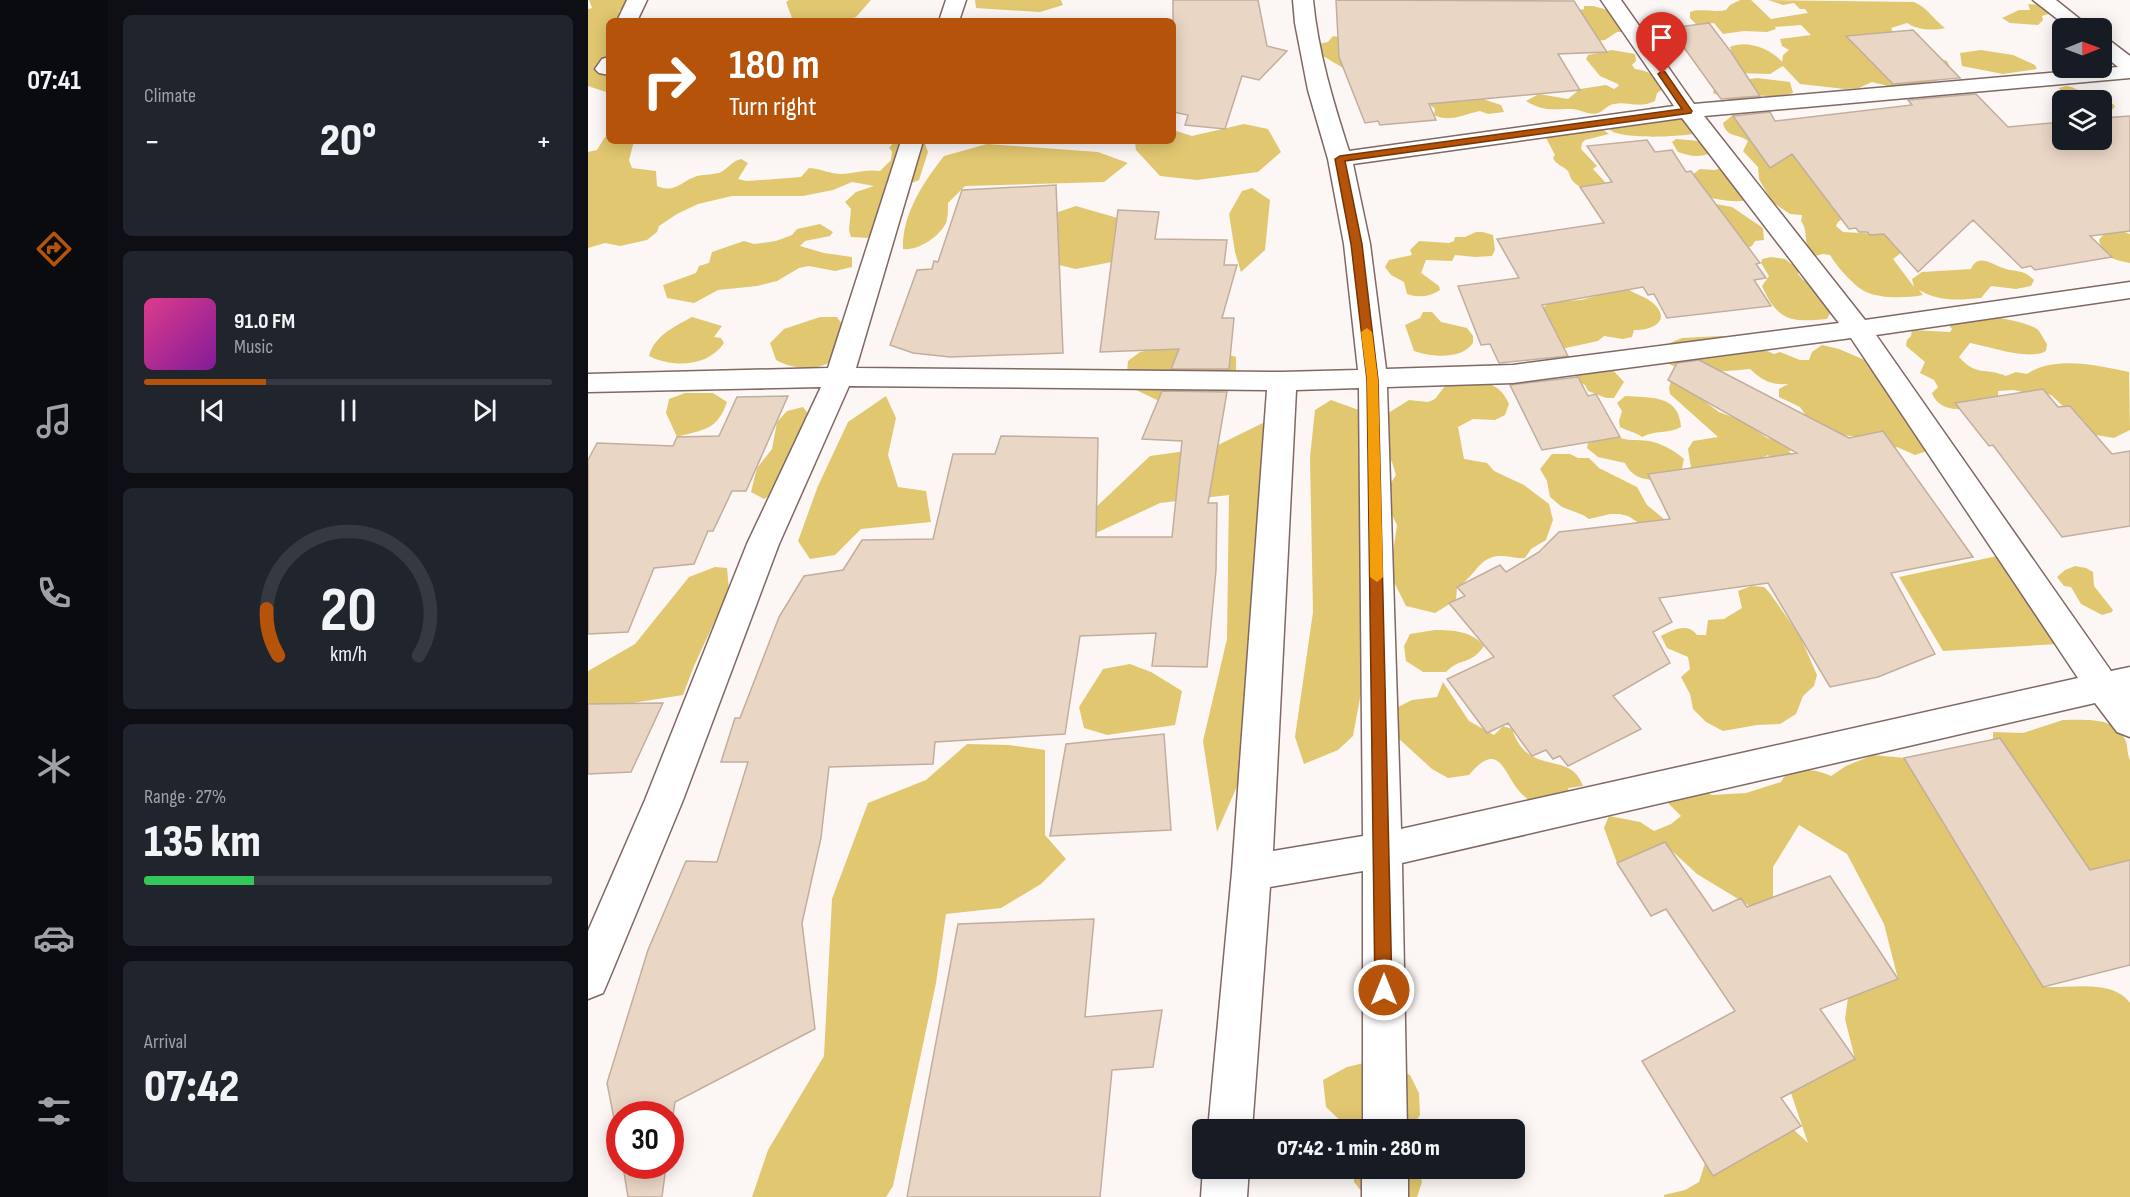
<!DOCTYPE html>
<html lang="en">
<head>
<meta charset="utf-8">
<style>
  :root { --surface:#171b24; --page:#20242c; --text:#f1f3f6; --muted:#9ea1a6; --line:#363941; --accent:#b45309 }
  body { margin:0; font-family:"Sofia Sans Condensed",sans-serif; background:var(--page); color:var(--text); height:100vh; display:flex; flex-direction:column; font-size:22px; white-space:nowrap }
  * { box-sizing:border-box; margin:0 }
  p { font-size:20px; color:var(--muted) }
  .icon { flex:none; width:33px; height:33px; fill:none; stroke:currentColor; stroke-width:2; stroke-linecap:round; stroke-linejoin:round }
  .map { position:relative; flex:1; overflow:hidden }
  .panel { display:flex; flex-direction:column; gap:15px; padding:15px; background:#0d0f14; width:480px }
  .panel>* { flex:none }
  .guide { position:absolute; left:18px; top:18px; width:570px; height:126px; border-radius:9px; box-shadow:0 3px 15px #0003; background:#b45309; color:#fff; overflow:hidden }
  .needle { width:39px; rotate:89deg }
  .buttons { position:absolute; left:1464px; top:18px; display:grid; gap:12px }
  .buttons a { display:grid; place-items:center; width:60px; height:60px; border-radius:9px; background:var(--surface); box-shadow:0 3px 15px #0003; font-size:30px }
  .speed { position:absolute; left:18px; top:1101px; display:flex; gap:12px; font-size:30px; font-weight:700; text-align:center }
  .speed>* { display:grid; place-content:center; width:78px; height:78px; border-radius:50%; background:var(--surface); box-shadow:0 3px 15px #0003; line-height:1 }
  .speed .limit { border:9px solid #d22; background:#fff; color:#111 }
  .pin { position:absolute; display:grid; place-items:center; width:51px; height:51px; color:#fff; margin:-62px -26px; border-radius:50% 50% 50% 0; rotate:-45deg; box-shadow:0 0 6px #0007 }
  .pin .icon { rotate:45deg }
  .me { position:absolute; width:66px; margin:-33px; rotate:0deg; stroke-linejoin:round; filter:drop-shadow(0 0 4px #0008) }
  .turn { display:flex; align-items:center; gap:21px; height:126px; padding:0 24px; font-size:27px }
  .turn .icon { width:78px; height:78px; stroke-width:2.5 }
  .turn b { display:block; font-size:42px; line-height:51px }
  .big { font-size:45px; font-weight:800; line-height:1.1 }
  .panel .tile { flex:1; display:flex; flex-direction:column; justify-content:center; gap:9px; min-width:0; padding:0 21px; border-radius:9px; background:var(--page) }
  .panel .dial { align-items:center; gap:0 }
  .dial svg { height:156px; overflow:visible; fill:none; stroke:var(--line); stroke-width:7; stroke-linecap:round; text-anchor:middle }
  .dial text { fill:var(--text); stroke:none }
  .song { display:flex; align-items:center; gap:18px }
  .cover { width:72px; height:72px; border-radius:9px; background:linear-gradient(135deg,hsl(330 70% 55%),hsl(290 70% 35%)) }
  .played { height:6px; border-radius:3px; background:linear-gradient(90deg,var(--accent) 30%,var(--line) 30%) }
  .keys { display:flex; justify-content:space-around; direction:ltr }
  .heat { display:flex; justify-content:space-between; align-items:center; font-size:33px; direction:ltr }
  .charge { height:9px; border-radius:4px; background:linear-gradient(90deg,#34c759 27%,var(--line) 0) }
  .trip { position:absolute; left:604px; top:1119px; width:333px; height:60px; border-radius:9px; background:var(--surface); box-shadow:0 3px 15px #0003; font-weight:800; line-height:60px; text-align:center }
  main { display:flex; flex:1; min-height:0 }
  .dock { display:flex; flex-direction:column; width:108px; justify-content:space-around; align-items:center; background:#090b0e; color:var(--muted) }
  .dock .icon { width:42px; height:42px }
  .dock .active { color:var(--accent) }
  .dock b { font-size:27px; color:var(--text) }
  .map>svg:first-child { display:block }
  .green { fill:#e1c770 }
  .building { fill:#ead6c5; stroke:#c1ae9d; stroke-width:1.5 }
  .lines { fill:none; stroke-linecap:round; stroke-linejoin:round }
  .street-casing { stroke:#806863; stroke-width:3 }
  .street { fill:#fff; fill-rule:evenodd }
  .route { fill:#b45309; stroke:#753606; stroke-width:1.5 }
  .slow { fill:#f59e0b }
</style>
</head>
<body>
<main>
<nav class="dock">
<b>07:41</b>
<svg class="icon active" aria-label="directions" viewBox="0 0 24 24"><path d="M12 3l9 9-9 9-9-9zM9 14v-3h6M13 9l2 2-2 2"/></svg>
<svg class="icon" aria-label="music" viewBox="0 0 24 24"><path d="M9 18V5l10-2v13"/><circle cx="6" cy="18" r="3"/><circle cx="16" cy="16" r="3"/></svg>
<svg class="icon" aria-label="phone" viewBox="0 0 24 24"><path d="M5 4h4l2 5-3 2q2 4 5 5l2-3 5 2v4C11 20 4 13 5 4z"/></svg>
<svg class="icon" aria-label="climate" viewBox="0 0 24 24"><path d="M12 3v18M4 7l16 10M4 17L20 7"/></svg>
<svg class="icon" aria-label="car" viewBox="0 0 24 24"><path d="M5 17H2v-5l4-1 3-4h7l3 4 3 1v5h-3M9 17h6M6 11h13"/><circle cx="7" cy="17" r="2"/><circle cx="17" cy="17" r="2"/></svg>
<svg class="icon" aria-label="filters" viewBox="0 0 24 24"><path d="M4 7h16M4 17h16"/><circle cx="9" cy="7" r="2"/><circle cx="15" cy="17" r="2"/></svg>
</nav>
<section class="panel">
<div class="tile"><p>Climate</p>
<div class="heat"><a>−</a><b class="big">20°</b><a>+</a></div>
</div>
<div class="tile">
<div class="song"><i class="cover"></i><div><b>91.0 FM</b><p>Music</p></div></div>
<div class="played"></div>
<div class="keys"><svg class="icon" aria-label="previous" viewBox="0 0 24 24"><path d="M18 5L8 12l10 7zM5 5v14"/></svg><svg class="icon" aria-label="pause" viewBox="0 0 24 24"><path d="M8 5v14M16 5v14"/></svg><svg class="icon" aria-label="next" viewBox="0 0 24 24"><path d="M6 5l10 7-10 7zM19 5v14"/></svg></div>
</div>
<div class="tile dial"><svg viewBox="0 0 100 80">
<path d="M14 69A42 42 0 1 1 86 69"/>
<path d="M14 69A42 42 0 0 1 8 45" stroke="#b45309"/>
<text x="50" y="56" font-size="32" font-weight="700">20</text>
<text x="50" y="72" font-size="11">km/h</text>
</svg></div>
<div class="tile"><p>Range · 27%</p><b class="big">135 km</b><div class="charge"></div></div>
<div class="tile"><p>Arrival</p><b class="big">07:42</b></div>
</section>
<div class="map">
<svg width="1542" height="1197" viewBox="0 0 1542 1197">
  <rect width="100%" height="100%" fill="#fcf7f5"/>
  <path class="green" d="M1,0h45l-15,11 3,10h-13v36l-8,5 8,6v25l-21,-7v-77l4,-1z
    M201,0h82l-15,17 -13,4h-50l-7,-19z
    M387,0h86l2,5 -23,7 -64,-4z
    M1152,0h11l20,19 37,-6 -3,-4h-5l-6,-6 -11,2 -15,-5 146,2c14,6 19,17 31,26 -12,3 -28,2 -38,-5l-16,5 2,4 31,21 23,8 5,10 -16,10 -44,6 -20,-5 -13,6 -14,1 -45,-5 -17,-18 -13,8 -32,-1 -8,-26c16,-8 42,2 52,15l1,-7 6,-5 -7,-4 -2,-7 31,-4 -10,-10 -26,2 1,2 -9,3 -23,-1 -21,3 -9,-11 -17,2 -7,-7v-6c12,-4 24,1 36,-2l4,-5z
    M1440,4l16,1 8,8 -10,3 1,4 -5,5 -28,-2 -8,-5 17,-8h11z
    M996,6h9l19,5 11,21h-6l-12,8 -21,3 -4,-33 4,-1z
    M745,36l11,2 6,32c-13,-3 -21,-13 -35,-17l3,-9 10,-2z
    M1024,50l23,4 1,7 -4,4 3,4c13,2 23,6 28,20l-6,4 -2,8c-17,8 -26,0 -41,3 -7,1 -10,7 -16,9 -9,3 -18,-4 -27,-4 -19,0 -27,3 -45,-8l13,-7 29,5 12,-10 26,-4 8,4 5,-3 -1,-2 -18,-8 -14,-17 2,-4z
    M1393,50l32,5 22,10 2,4 -34,5 -41,-8 -2,-13z
    M1169,78l33,4 3,11 -16,4 -21,-2c-19,9 -23,7 -43,-2l1,-4 34,-6 2,-4z
    M1478,86c10,1 15,7 23,8 12,2 17,3 26,12l-2,3 -11,1v-10h-37l-6,-12z
    M895,99l18,6 3,7 -16,2 -8,-3c-16,3 -30,12 -46,4l1,-6 -5,-4 1,-4 24,-1 4,2z
    M1063,107c20,0 36,14 51,25 -15,5 -79,8 -92,-2l4,-5 35,-15z
    M1145,115l44,9 53,74v8h12l6,8 -10,8 -2,4 7,6 54,3 14,10 -18,14 21,28 -2,-8 10,-7 49,-3c7,-16 20,-5 32,-1 13,5 19,0 31,12l-3,6 -15,3 -25,-3 -10,12c-23,2 -41,4 -62,-8l4,5c-15,3 -42,4 -57,-3 -12,-6 -29,-25 -36,-37l-7,-1 -8,2c-14,-9 -5,-23 -14,-35l1,-6 -12,-1 -18,-12 -13,-23 -1,-12 -15,-16 5,-10c-10,-8 -22,-3 -25,-18z
    M656,124l24,5 13,23 -23,20 -61,8 -37,-4 -24,-26 -1,-9h38v-11l19,6z
    M1013,128l8,6 -24,6 -3,3 -1,6 16,17 -4,3 12,13c-10,6 -24,10 -33,-2 -2,-2 -2,-6 -4,-9 -5,-5 -12,-6 -15,-13l2,-3 -11,-21z
    M21,136v5h25l-5,19 3,8 24,3 1,15c19,8 24,-5 40,-10 7,-2 18,-1 24,-4 8,-4 9,-10 20,-13l7,4 -10,16 9,2 54,-4 8,-9c13,1 21,6 33,6 13,-1 24,-5 38,-3l11,-11 1,-9 -3,-3 6,-7h29l4,11 -9,28 -10,4 -4,5 5,3 -3,8 -7,6 -11,28 -20,4 -18,-1 -2,-7 2,-21 -6,-7 11,-10 18,-6 -22,-4 -19,8 -30,6h-71l-34,8 -21,10 -18,12 -2,6 -10,8 -27,6 -15,-3 -17,5v-96l9,-2 8,-13z
    M1088,139l24,2 11,12c-12,5 -22,3 -33,-1l-6,-10z
    M399,144l111,8 30,11 -24,19 -139,4 -17,17c0,6 0,15 -2,20 -7,14 -28,28 -43,26 -1,-35 20,-66 41,-93z
    M1133,168l35,31c-18,4 -34,2 -52,-3l-12,-21 8,-6 15,1z
    M664,188l18,12 -5,50 -24,22 -6,-20 -6,-38 13,-23z
    M1128,204l16,3 31,21 1,12 -9,1 -3,5 -7,3z
    M488,206l45,13 -4,42 -41,8 -30,-7v-46z
    M232,224l13,8 -3,4 -25,5 -5,5 24,7 28,4v10l-17,4 -26,-5 -10,2 -22,13 -20,5 -39,4 -24,13 -27,-5 -4,-13 33,-12 3,-7 10,-3 3,-11 32,-11 10,3 22,-3 16,-6 5,-6z
    M1530,230l12,4v29c-16,-3 -27,-5 -31,-23l4,-5z
    M888,232h7l10,3 2,15 -3,6 -17,1 -20,-2 -3,6 -26,-1 -5,13 18,13 1,4c-10,7 -22,8 -33,4l-3,-12 -13,-7 -6,-8 4,-7 23,-5 -2,-5 9,-9 30,2 5,-2 1,-4h10z
    M1183,257l14,2 14,11 -1,4 5,6 14,7 16,21 -6,11c-37,4 -50,1 -65,-33l7,-10 -8,-13 1,-4z
    M1040,289c8,6 17,7 25,14 20,18 -2,28 -19,27l-2,7 -9,2 -19,-3 -6,5 -37,8 -8,-8 5,-6 -12,-16 -2,-12c12,-10 28,-4 41,-8 17,-5 25,-7 43,-10z
    M835,312h9l9,10 26,6 6,8v7c-12,17 -42,14 -59,8l-9,-26 15,-7z
    M1399,315c13,4 44,7 52,16 3,4 5,9 8,13l-1,7c-17,10 -58,-5 -76,-8l-11,14c18,20 26,10 47,19l10,-4 11,2c28,-19 72,-8 102,-2l1,58 -16,8 -24,-4 -5,-12 -15,-16h-7l-12,-11 -17,-5 -4,4 -16,-4 -16,1v5c-16,13 -57,23 -66,-3l6,-6 -4,-7 -14,-7 5,-11 -19,-16 1,-6 4,-4 1,-6 38,2 2,-3 -4,-5 7,-4 10,3 4,-5z
    M104,317l30,9 -8,11 7,1 3,5c-16,24 -51,25 -75,13 6,-21 25,-29 43,-39z
    M232,317h17l9,13 -5,27c-22,13 -42,15 -65,3l-6,-17 14,-14z
    M1133,336l13,1 40,17 6,-2 20,8h9l3,-8 10,-7 17,4 35,15 56,86 -15,5 -18,-8 -8,3 -22,-12 -32,-4 -24,-11 -11,-16 -21,-10v-8l9,-5c-17,1 -25,-3 -38,-15 -21,2 -68,7 -85,-8 -3,-3 -6,-9 -7,-13l24,-10z
    M576,347l45,1 27,9v14l-51,30 -22,2 -37,-18 2,-24 12,-9z
    M1024,369l12,13 -10,16h-8l-18,-7 -3,-6 -9,-5 -1,-6z
    M1084,377l47,35 24,9 24,17 36,10 -14,3 9,14 -24,-3 -6,-7 -10,5 -16,1 -30,14 -21,-7 -3,-19 5,-8 25,-4 -48,-43 -1,-6z
    M864,381c25,1 46,-3 57,23l-4,11 -10,5 -22,-1 -15,8 6,32 23,4 7,8 30,14 25,19 4,16 -7,20 -15,9 -6,9c-9,1 -15,-2 -24,-2 -22,-1 -27,23 -44,31l-1,13 -21,13 -29,-7 -16,-32 7,-49 -6,-12 -6,-21 11,-17 -4,-13 -10,-8 3,-39 24,-15 19,2 7,-3 10,-13z
    M97,393h28l14,9c-10,29 -23,27 -50,35l-11,-24 3,-14z
    M298,396l10,22 -8,37 10,32 28,4 5,31 -70,7 -26,26 -25,4 -12,-18 20,-55 30,-64z
    M1037,396c25,2 54,-2 56,31 -13,7 -26,3 -39,10 -6,-5 -15,-6 -22,-10l-1,-6 3,-10 -5,-8z
    M743,400l39,14 -7,268 -10,54 -15,14 -34,14 -9,-27 18,-125 -3,-155 5,-47z
    M215,407l9,12 -36,73 -12,7 -13,-7 6,-24 15,-19 5,-27 10,-11z
    M685,418l-21,334 -35,80 -14,-91 24,-102 2,-144 -69,8 -64,30 -3,-23 57,-54 64,-9z
    M1028,436c11,6 21,3 33,5 12,2 26,10 35,18l-4,18c-22,2 -44,9 -55,-14l-27,-6 -11,-9 1,-5z
    M964,454h18l8,4h11l10,10 38,19 10,18 17,14v6l-25,-2 -11,-7 -9,-2h-9l-21,5 -6,-4 -21,-8 -12,-10 -3,-16 -7,-12z
    M1409,556l60,88 -114,7 -44,-74z
    M1487,566l11,2 7,4 1,14 19,24 -1,2 -10,3 -21,-11 -10,-17 -7,-1 -7,-9 8,-7z
    M127,567l12,1 2,22 -35,76 -11,29 -95,15v-39l47,-27 54,-67z
    M1163,586l13,1 5,5 31,44 17,39 -3,11 -11,10 -7,18 -16,10 -23,1 -34,6 -17,-9 -13,-13 -3,-15 -9,-17 9,-8 -2,-12 -21,-9 -6,-12c12,-6 26,-14 36,-1h9l2,-15 16,-1 18,-11 -4,-17z
    M847,630c18,0 37,1 49,16 -14,20 -24,11 -38,26h-23l-17,-11 -2,-15 6,-12z
    M542,664l21,8 31,19 -7,34 -68,10 -23,-7 -5,-21 24,-38z
    M855,682l26,39 25,14 9,-9 9,3c4,11 9,21 20,27 19,11 42,4 51,30l-15,2 2,6 -32,14c-6,-6 -14,-11 -19,-17 -16,-19 -20,-52 -50,-16l-21,3 -16,-9 -34,-31 -2,-30 16,-8 25,-3z
    M1475,720c21,0 55,-4 63,22 2,6 1,12 4,18v136l-24,-6 -42,-39 3,-15 -24,-35 -30,-24 -20,-21v-24l30,1z
    M379,744l41,1 37,5v85l21,24 -25,25 -40,24 -55,6 -10,69 -43,203 -7,11h-134l16,-47 56,-94 8,-157 36,-96 58,-23z
    M1285,755l32,3 138,229c26,1 71,-8 87,16v194h-466v-2l21,-5 14,-8 6,-19 14,-10 53,-22 22,-1 14,13 -17,-50 64,-34 -10,-40 3,-21 50,-19 -14,-55 -37,-70 -48,-29 -26,42v32l-15,12 -61,-37 -26,-24 -54,13 -13,-35 5,-12 31,6 14,9 17,-7 10,-8 -18,-18 37,-8 12,5 34,-2 35,-11 5,-8c18,-6 28,-5 45,2l15,-10z
    M776,1063l34,6 12,6 9,18 1,22 -9,14h-62l-23,-22 -3,-27 24,-13z
    M766,1169h64l4,13 -5,15h-51l-12,-15z"/>
  <path class="building" d="M585,0h85l9,46 20,5 -28,29 -17,-4 -17,53 -40,-4 3,-10 -15,-3z
    M748,0l238,1 33,51 -49,2 22,36 -151,14 7,16 -56,5 -2,-4 -13,2 -26,-66z
    M1121,23l22,29 29,44 -39,3 -51,-71z
    M1325,30l47,48 -67,6 -47,-48z
    M1388,94l32,33 54,-5v18h40v-22l28,-2v115l-40,5 22,21 -77,13 -4,-4 -9,2 -49,-48 -55,52 -34,-38 -14,1 -3,-3h-8l-3,-4 -7,1 -57,-75 -22,14 -37,-52 37,-4 5,9 137,-16 -4,-5z
    M1059,140l8,12 17,-2 14,22 5,-1 69,92 -4,1 10,14 -12,2 17,26 -104,12 -13,-24 -6,1 -5,-8 -101,18 26,51 -69,7 -9,-19 -9,1 -23,-59 61,-8 -22,-39 107,-16 -24,-36 32,-5 -25,-36z
    M468,185l7,168 -113,4 -37,-4 -23,-8 27,-75 15,-1 2,-8 4,1 24,-72z
    M530,210l41,2 -4,27 72,1 -3,25h13l-15,53h12l-5,51h-58l8,-20 -79,3z
    M1111,360l150,78 34,-7 90,126 -82,16 44,81 -57,23 -48,10 -62,-104 -109,15 13,24 -19,10 17,31 -57,33 28,33 -73,37 -8,-10 -7,3 -7,-9 -14,6 -24,-33 -21,10 -40,-54 47,-22 -45,-54 16,-7 -8,-9 43,-22 6,7 33,-20 20,-20 111,-13 -22,-45 149,-21 -129,-73 9,-17z
    M990,377l10,19 8,-2 24,43 -78,13 -32,-65z
    M1455,389l15,18 12,-1 42,48 18,-3v75l-68,11 -69,-92 -4,1 -34,-43z
    M574,391l65,1 -19,111h9l-1,67 -9,97 -55,-1 4,-33 -76,3 -15,98 -130,8 -2,22 -104,3 -8,71 -19,85 13,106 -140,73 -5,32v-20h-50v35l-13,-66 41,-133 38,-89 31,1 31,-100h-27l14,-44h5l39,-101 25,-41 39,-6 19,-30 71,-1 20,-85h42l6,-18 97,2 -2,99h76l10,-96 -40,-2z
    M200,396l-42,95h-14l-19,40h-5l-14,33 -40,4 -26,64 -40,2v-174l9,-17 76,3 4,-9 42,-1 18,-39z
    M75,703l-32,69 -43,2v-70z
    M576,734l7,96 -121,6 16,-92z
    M1412,738l90,132 40,-10v105l-87,22 -139,-229z
    M1077,842l48,69 28,-13 6,9 83,-31 68,103 -78,30 35,50 -74,39 20,28 -88,50 -71,-115 93,-50 -69,-102 -15,7 -34,-53z
    M506,919l-9,98 77,-7 -9,57 -41,3 -12,127h-193l51,-273z
    M35,1166h43l-4,31h-34z"/>
  <g class="lines">
    <g class="street-casing">
      <path id="street" d="M39,0h20l-10,21h-20z
        M358,0h20l-7,21h-20z
        M705,0h20c5,52 20,101 36,151l325,-45 -73,-106h20l73,104 424,-37 -16,-13v-16l7,2 21,16v22l-426,38 161,204 265,-38v16l-254,37 235,336 19,-4v70l-13,-5 -22,-29 -693,160 5,267h-44v-259l-93,16 -18,243h-44l24,-258 35,-482 -418,-4 -70,158 -96,256 -74,179 -6,14 -15,6v-68l57,-131 102,-256 74,-157 -233,5v-18l240,-6 73,-227h22l-67,227 426,4 76,-2 -14,-126 -16,-85 -20,-69 -13,-67zM1094,118l157,205 -326,42 -127,4 -16,-125 -17,-80zM1263,338l227,340 -677,151 -14,-442 126,-4zM771,388l4,448 -90,15 23,-461z
        M1445,0h23l35,28h-22z
        M21,57v18l-10,-2 -4,-4 7,-10z
        M615,1168h46l-2,29h-46z
        M774,1168h46v29h-46z"/>
    </g>
    <use href="#street" class="street"/>
  </g>
  <path class="route" d="M1074,71l3,1 27,39 -1,2 -346,48 17,83 16,136 14,610 -2,6 -6,2 -7,-2 -2,-6 -8,-610 -16,-136 -16,-85 5,-3 342,-47 -24,-35z"/>
  <path class="slow" d="M779,328l5,4 6,48 5,197 -6,5 -7,-5 -3,-197 -6,-48z"/>
</svg>
<div class="buttons">
<a><svg class="needle" viewBox="-14 -14 28 28"><path d="M0-13l5 13h-10z" fill="#e53935"/><path d="M0 13l5-13h-10z" fill="#9ea1a6"/></svg></a>
<a><svg class="icon" aria-label="layers" viewBox="0 0 24 24"><path d="M12 4l9 5-9 5-9-5zM3 14l9 5 9-5"/></svg></a>
</div>
<div class="speed"><div class="limit">30</div></div>
<div class="pin" style="left:1074px;top:74px;background:#d93025"><svg class="icon" aria-label="arrive" viewBox="0 0 24 24"><path d="M6 21V4h12l-3 4 3 4H6"/></svg></div>
<svg class="me" style="left:796px;top:990px" viewBox="-20 -20 40 40"><circle r="17" fill="#b45309" stroke="#fff" stroke-width="3"/><path d="M0-11L8 9 0 5-8 9z" fill="#fff"/></svg>
<div class="trip">07:42 · 1 min · 280 m</div>
<div class="guide">
<div class="turn"><svg class="icon" aria-label="right" viewBox="0 0 24 24"><path d="M7 20v-9h11M14 6l5 5-5 5"/></svg><div><b>180 m</b>Turn right</div></div>
</div>
</div>
</main>
</body>
</html>
